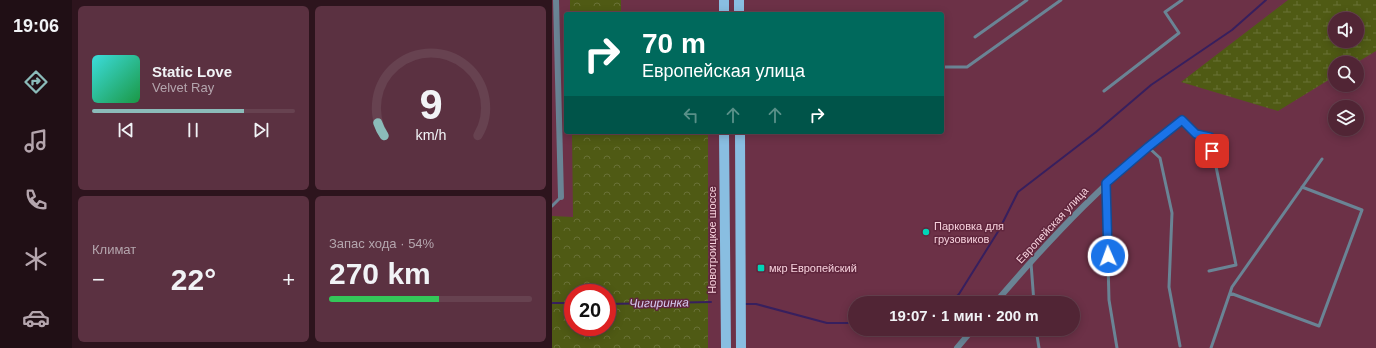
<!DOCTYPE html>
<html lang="ru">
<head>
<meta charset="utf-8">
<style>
  :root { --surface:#512535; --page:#5b3141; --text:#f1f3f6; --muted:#b4a5ad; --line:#674250; --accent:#8bbbb9 }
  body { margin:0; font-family:Helvetica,sans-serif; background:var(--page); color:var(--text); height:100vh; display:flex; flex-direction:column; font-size:15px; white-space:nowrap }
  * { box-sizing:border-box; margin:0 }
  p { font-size:13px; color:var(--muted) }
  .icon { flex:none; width:22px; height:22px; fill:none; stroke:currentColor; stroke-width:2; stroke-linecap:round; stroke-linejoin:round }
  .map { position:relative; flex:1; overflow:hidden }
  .panel { display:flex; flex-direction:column; gap:6px; padding:6px; background:#2d141d; width:480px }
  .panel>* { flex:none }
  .banner { position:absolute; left:12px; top:12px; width:380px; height:122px; border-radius:4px; box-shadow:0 2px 10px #0003,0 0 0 1px var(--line); background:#00695c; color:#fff; overflow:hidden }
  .controls { position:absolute; left:776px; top:12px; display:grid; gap:8px }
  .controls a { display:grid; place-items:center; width:36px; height:36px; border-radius:50%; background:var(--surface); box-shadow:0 2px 10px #0003,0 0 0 1px var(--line); font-size:20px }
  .speed { position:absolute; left:12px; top:284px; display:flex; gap:8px; font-size:20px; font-weight:700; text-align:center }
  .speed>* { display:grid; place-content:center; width:52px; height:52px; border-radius:50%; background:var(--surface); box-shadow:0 2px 10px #0003,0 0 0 1px var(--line); line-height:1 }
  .speed .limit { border:6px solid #d22; background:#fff; color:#111 }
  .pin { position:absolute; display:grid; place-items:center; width:34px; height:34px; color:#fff; margin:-17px; border-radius:8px; box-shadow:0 2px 6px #0006 }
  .me { position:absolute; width:44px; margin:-22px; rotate:358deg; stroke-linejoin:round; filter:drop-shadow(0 0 3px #0008) }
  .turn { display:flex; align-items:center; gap:14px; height:84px; padding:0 12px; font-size:18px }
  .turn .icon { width:52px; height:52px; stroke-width:2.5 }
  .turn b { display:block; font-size:28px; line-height:34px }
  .lanes { display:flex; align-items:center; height:38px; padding:0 12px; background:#0003; justify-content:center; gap:20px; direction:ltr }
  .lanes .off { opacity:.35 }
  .big { font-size:30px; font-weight:800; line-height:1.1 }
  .panel .card { flex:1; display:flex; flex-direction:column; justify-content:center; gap:6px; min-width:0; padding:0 14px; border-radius:6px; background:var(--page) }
  .panel .dial { align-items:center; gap:0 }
  .dial svg { height:104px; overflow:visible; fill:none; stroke:var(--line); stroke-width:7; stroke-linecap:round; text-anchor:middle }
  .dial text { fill:var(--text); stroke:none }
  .song { display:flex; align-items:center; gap:12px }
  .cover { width:48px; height:48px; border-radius:6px; background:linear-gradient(135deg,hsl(180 70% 55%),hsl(140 70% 35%)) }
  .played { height:4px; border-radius:2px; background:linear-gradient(90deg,var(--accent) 75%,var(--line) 75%) }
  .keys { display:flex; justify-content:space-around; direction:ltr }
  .heat { display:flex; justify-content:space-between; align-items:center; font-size:22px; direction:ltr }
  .charge { height:6px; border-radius:3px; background:linear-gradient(90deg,#34c759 54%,var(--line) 0) }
  .panel .tiles { flex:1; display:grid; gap:6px; grid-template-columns:repeat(2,1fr) }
  .trip { position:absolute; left:296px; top:296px; width:232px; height:40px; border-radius:20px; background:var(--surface); box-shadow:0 2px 10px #0003,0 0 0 1px var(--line); font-weight:800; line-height:40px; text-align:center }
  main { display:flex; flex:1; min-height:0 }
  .menu { display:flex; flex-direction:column; width:72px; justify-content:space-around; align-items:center; background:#200f15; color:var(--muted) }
  .menu .icon { width:28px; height:28px }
  .menu .active { color:var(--accent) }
  .menu b { font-size:18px; color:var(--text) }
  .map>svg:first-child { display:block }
  .wetland { fill:url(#wetland-marsh); fill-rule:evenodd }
  .park { fill:url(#park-crowns); fill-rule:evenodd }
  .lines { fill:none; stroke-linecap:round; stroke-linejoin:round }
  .stream { stroke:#371f5e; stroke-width:2 }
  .service { stroke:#6a8495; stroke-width:3 }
  .minor { stroke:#6a8495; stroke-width:6 }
  .primary { stroke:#89bee1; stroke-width:10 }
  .route-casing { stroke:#114b97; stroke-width:10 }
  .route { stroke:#1a73e8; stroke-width:7 }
  .poi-dot { fill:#00d5b7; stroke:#60263d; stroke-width:1.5 }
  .labels { text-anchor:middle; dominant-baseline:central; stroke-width:3; stroke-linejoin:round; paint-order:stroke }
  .street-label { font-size:11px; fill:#f7d2dd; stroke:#60263d }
  .poi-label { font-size:11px; fill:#f7d2dd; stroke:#60263d; text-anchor:start }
  .water-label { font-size:12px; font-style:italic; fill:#d7ccf4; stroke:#60263d }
</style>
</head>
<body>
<main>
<nav class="menu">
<b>19:06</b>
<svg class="icon active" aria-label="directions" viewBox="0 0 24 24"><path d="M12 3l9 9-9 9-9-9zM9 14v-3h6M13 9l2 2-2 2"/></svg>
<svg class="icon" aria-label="music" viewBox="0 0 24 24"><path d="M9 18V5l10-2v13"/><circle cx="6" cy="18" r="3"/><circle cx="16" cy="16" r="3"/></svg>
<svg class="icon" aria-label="phone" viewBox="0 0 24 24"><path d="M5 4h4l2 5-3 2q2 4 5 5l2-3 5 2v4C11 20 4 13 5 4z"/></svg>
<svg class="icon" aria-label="climate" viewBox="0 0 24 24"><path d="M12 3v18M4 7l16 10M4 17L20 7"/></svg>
<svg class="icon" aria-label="car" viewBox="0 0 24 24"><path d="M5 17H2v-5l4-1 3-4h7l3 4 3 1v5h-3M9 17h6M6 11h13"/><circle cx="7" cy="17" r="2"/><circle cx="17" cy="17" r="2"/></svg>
</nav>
<section class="panel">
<div class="tiles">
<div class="card">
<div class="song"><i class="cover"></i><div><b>Static Love</b><p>Velvet Ray</p></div></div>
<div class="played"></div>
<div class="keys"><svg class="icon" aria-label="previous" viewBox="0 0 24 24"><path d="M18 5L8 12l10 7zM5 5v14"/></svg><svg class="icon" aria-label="pause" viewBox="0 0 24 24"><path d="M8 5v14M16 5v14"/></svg><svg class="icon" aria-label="next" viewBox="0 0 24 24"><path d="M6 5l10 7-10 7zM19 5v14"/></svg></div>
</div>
<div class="card dial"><svg viewBox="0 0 100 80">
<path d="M14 69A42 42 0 1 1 86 69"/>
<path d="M14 69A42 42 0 0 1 9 59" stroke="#8bbbb9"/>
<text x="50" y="56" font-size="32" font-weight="700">9</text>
<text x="50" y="72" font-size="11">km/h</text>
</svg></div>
<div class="card"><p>Климат</p>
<div class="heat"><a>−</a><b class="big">22°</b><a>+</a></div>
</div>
<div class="card"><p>Запас хода · 54%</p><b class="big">270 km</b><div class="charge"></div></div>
</div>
</section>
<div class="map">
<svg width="824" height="348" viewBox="0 0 824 348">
  <defs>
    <pattern id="wetland-marsh" width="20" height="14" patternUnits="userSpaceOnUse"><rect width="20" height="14" fill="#4f5a14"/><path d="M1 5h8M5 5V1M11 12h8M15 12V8" fill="none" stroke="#697136"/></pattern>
    <pattern id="park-crowns" width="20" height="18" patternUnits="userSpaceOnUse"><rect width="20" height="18" fill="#4f5a14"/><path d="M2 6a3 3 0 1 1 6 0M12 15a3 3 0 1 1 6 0" fill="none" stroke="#697136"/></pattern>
  </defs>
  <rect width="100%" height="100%" fill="#6c3147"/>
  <path class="wetland" d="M736,0h88v51l-20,12h-21v13l-57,35 -97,-29zM783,19h22v22h-22z"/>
  <path class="park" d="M18,0h51v14h-51z
    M20,132h136v216h-156v-132l21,1zM21,293h34v34h-34z"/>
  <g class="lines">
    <path class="stream" d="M0,303h21
      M399,303l8,-9 40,-64 19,-38 78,-60 55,-47 81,-55 34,-30
      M55,304l104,-2
      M193,304h11l71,19h28
      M356,329h11"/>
    <path class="service" d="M423,37l52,-37
      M390,67h25l94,-67
      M552,91l75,-58 -14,-21 17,-12
      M630,120l14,14 14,3 26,128 -27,6
      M596,147l12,11 12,55 -3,74 11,59
      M554,187l3,113 8,48
      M0,206l9,-9
      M479,263l3,40
      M678,293l89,33 43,-116 -60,-23
      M484,329l3,19
      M659,348l21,-61 90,-128"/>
    <path class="minor" d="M4,0l5,197
      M443,303c57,-67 117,-130 187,-183
      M405,348l16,-19"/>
    <path class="primary" d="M187,0v14
      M172,14v-14
      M172,132l2,216
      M188,132l1,216"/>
  </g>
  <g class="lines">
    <g class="route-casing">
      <path id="route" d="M556,256l-2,-73 42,-36 34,-27 14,14 14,3 2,14"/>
    </g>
    <use href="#route" class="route"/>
  </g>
  <g class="poi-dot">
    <circle cx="374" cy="232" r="4"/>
    <rect x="205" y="264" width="8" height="8" rx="2"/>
  </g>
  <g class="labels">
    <g class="street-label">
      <text transform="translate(500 225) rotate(-47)">Европейская улица</text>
      <text transform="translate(160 240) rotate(-90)">Новотроицкое шоссе</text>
    </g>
    <g class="poi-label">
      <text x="382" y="226">Парковка для<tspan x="382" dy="13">грузовиков</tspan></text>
      <text x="217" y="268">мкр Европейский</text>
    </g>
    <g class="water-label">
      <text transform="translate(107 303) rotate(-1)">Чигиринка</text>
    </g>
  </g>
</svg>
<div class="controls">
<a><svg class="icon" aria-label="sound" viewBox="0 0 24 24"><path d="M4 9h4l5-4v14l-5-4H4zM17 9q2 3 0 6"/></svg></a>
<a><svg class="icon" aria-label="search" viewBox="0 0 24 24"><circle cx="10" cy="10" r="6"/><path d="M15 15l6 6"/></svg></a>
<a><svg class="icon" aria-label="layers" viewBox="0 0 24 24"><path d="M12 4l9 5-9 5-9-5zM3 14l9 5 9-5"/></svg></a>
</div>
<div class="speed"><div class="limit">20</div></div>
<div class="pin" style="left:660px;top:151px;background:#d93025"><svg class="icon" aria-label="arrive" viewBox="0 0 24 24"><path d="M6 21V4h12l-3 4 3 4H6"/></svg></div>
<svg class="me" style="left:556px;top:256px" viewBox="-20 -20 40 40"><circle r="17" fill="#1a73e8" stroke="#fff" stroke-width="3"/><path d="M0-11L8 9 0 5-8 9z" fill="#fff"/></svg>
<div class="trip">19:07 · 1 мин · 200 m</div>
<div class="banner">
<div class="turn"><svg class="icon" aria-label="right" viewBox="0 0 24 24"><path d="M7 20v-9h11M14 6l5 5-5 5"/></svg><div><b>70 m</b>Европейская улица</div></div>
<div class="lanes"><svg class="icon off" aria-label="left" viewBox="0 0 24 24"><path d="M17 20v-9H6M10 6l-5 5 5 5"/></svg><svg class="icon off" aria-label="ahead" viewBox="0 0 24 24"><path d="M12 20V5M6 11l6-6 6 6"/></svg><svg class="icon off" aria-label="ahead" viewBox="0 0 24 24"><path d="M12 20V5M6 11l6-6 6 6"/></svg><svg class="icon" aria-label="right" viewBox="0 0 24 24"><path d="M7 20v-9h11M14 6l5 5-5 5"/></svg></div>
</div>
</div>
</main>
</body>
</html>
